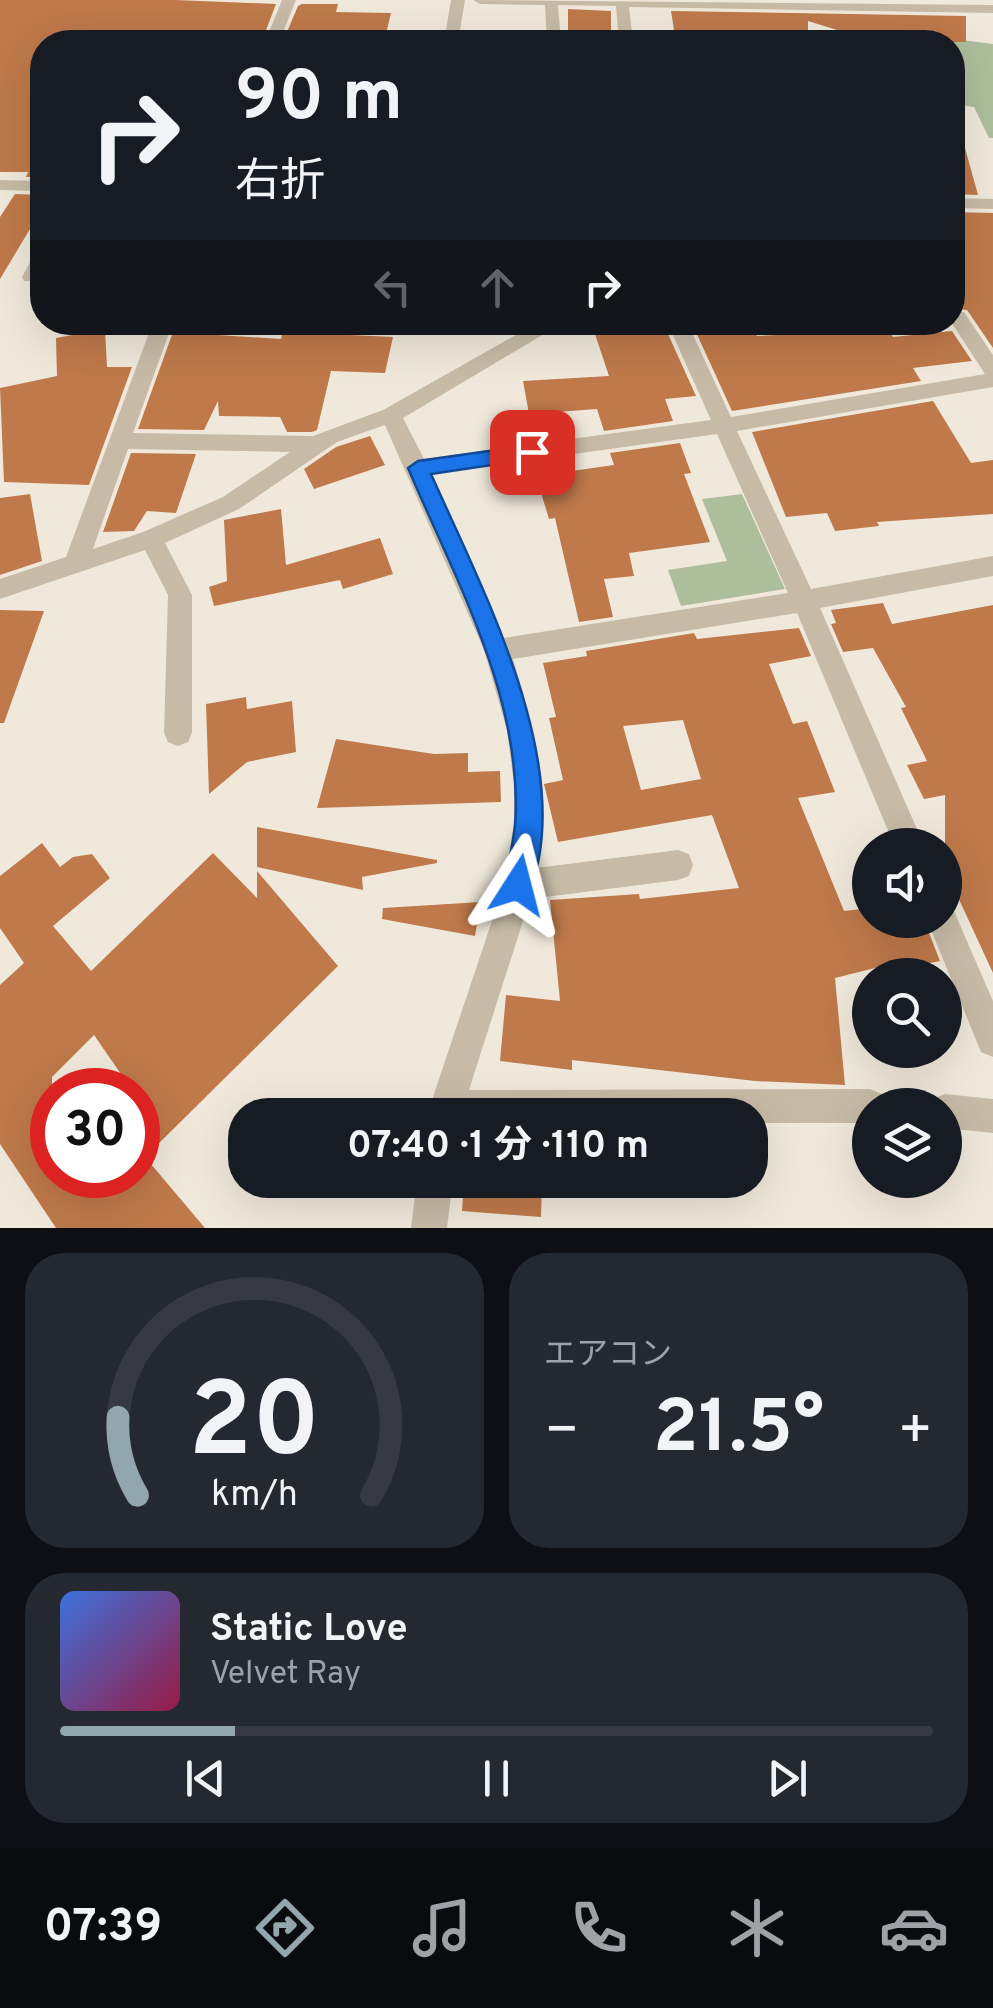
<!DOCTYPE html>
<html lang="ja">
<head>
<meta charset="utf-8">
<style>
  :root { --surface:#171b24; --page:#242831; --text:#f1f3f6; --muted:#9ea1a6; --line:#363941; --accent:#92a6ad }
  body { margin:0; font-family:Overpass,"Noto Sans JP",sans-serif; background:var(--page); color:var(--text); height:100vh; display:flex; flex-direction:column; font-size:38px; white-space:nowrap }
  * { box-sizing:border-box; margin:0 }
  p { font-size:32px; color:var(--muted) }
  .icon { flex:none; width:55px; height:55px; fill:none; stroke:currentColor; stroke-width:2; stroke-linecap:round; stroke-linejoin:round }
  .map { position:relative; height:1228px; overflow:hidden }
  .panel { display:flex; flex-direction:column; gap:25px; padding:25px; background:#0d0f14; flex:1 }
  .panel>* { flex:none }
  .guide { position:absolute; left:30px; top:30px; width:935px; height:305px; border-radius:40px; box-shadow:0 10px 40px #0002; background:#171b24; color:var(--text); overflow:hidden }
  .fabs { position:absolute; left:852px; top:828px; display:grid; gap:20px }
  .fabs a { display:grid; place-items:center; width:110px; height:110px; border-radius:50%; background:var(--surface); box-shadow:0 10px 40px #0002; font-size:50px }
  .speed { position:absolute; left:30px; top:1068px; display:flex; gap:20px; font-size:50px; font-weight:700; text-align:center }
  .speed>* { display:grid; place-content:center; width:130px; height:130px; border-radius:50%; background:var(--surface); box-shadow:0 10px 40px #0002; line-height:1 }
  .speed .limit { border:15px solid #d22; background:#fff; color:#111 }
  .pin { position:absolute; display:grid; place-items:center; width:85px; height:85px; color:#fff; margin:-42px; border-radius:20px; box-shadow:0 5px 15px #0006 }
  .me { position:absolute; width:110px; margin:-55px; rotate:9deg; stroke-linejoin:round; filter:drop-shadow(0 0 8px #0008) }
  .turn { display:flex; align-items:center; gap:35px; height:210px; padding:0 40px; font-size:45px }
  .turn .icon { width:130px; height:130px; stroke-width:2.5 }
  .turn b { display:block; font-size:70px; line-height:85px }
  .lanes { display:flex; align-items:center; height:95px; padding:0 40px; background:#0003; justify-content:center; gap:50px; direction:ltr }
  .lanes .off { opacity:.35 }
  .big { font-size:75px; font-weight:700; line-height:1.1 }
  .panel .tile { flex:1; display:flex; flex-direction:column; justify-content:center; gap:15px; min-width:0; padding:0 35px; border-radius:40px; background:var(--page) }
  .panel .dial { align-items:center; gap:0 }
  .dial svg { height:260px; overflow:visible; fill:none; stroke:var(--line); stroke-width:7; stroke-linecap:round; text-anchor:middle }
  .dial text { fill:var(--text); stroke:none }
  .song { display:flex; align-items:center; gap:30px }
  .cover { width:120px; height:120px; border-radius:15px; background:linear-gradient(135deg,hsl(220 70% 55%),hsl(340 70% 35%)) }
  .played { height:10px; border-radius:5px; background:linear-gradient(90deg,var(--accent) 20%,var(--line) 20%) }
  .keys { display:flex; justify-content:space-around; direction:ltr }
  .heat { display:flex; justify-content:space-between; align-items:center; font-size:55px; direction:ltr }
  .panel .tiles { flex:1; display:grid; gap:25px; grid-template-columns:1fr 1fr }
  .tile:last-child { grid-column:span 2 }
  .trip { position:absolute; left:228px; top:1098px; width:540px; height:100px; border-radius:40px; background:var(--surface); box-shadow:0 10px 40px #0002; font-weight:700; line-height:100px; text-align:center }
  .menu { display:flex; height:160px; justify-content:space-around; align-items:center; background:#090b0e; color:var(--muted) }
  .menu .icon { width:70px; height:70px }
  .menu .current { color:var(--accent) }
  .menu b { font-size:45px; color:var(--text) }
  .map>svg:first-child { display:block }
  .green { fill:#adbe9c }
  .building { fill:#bf794a; fill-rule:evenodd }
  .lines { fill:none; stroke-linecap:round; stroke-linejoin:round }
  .minor { fill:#c7bba7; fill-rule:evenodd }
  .route { fill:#1a73e8; stroke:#114b97; stroke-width:2.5 }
</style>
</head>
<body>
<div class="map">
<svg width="993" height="1228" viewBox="0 0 993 1228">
  <rect width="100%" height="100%" fill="#f0e9db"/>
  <path class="green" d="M938,37l55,7v94h-4l-15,-31 -21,-3 -1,-62h-28z
    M742,494l43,95 -104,17 -13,-36 59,-9 -25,-62z"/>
  <path class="building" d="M0,0h176l100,4 -13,34 -7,4h-214v135h-16l2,-5h-28z
    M302,4h36l-2,8 55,1 -7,29 -100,-3 14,-33z
    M568,9l43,2v31h-43z
    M671,11l295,5v26h-90l-68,-21v21h-132z
    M962,137l16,58 -26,-1v-56z
    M15,194l27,1v14l-42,70v-62z
    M952,212l41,1v135l-26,-38 -15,-2z
    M284,322h47l-1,12 63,3 -8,36 -54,-2 -14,59 -5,2h-25l-7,-15 -61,-1 -1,-15 -14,29 -66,-1 35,-97 108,7z
    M591,322h68l4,13 5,-1 28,62 -31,3 8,22 -69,10 -7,-22 -68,5 -6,-33 86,-5z
    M749,322l8,14 131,-7 5,8 59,-6 20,30 -59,7 8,13 -189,30 -37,-81z
    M105,329l2,38h25l-43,118 -85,-3 -4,-94 57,-12 -1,-38z
    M933,401l38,62 22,-3v54l-116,8 2,4 -44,5 -8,-18 -41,4 -34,-85z
    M370,436l15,29 -71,24 -10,-20 32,-22z
    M680,443l11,30 -7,1 26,68 -81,11 5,23 -30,3 9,38 -34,5 -24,-104 -6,1 -13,-43 78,-11 -4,-12z
    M131,453l65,1 -20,59 -29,-2 -13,20 -31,1z
    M30,494l12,67 -42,14v-77z
    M281,509l5,56 94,-27 13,36 -50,15 -3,-9 -126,26 -5,-19 18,-6 -3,-61z
    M883,603l9,21 101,-19v368l-48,-104v-74l-21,4 -17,-34 20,-4 -26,-53 5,-1 -33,-59 -30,4 -12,-28 5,-1 -5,-13z
    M0,610l44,1 -40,112h-4z
    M799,628l12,28 -42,8 24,60 14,-3 28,71 -37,6 46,113 26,-3v12h54l16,41 -55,11 -2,-6 -48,12 10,107 -90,-4 -183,-21v10l-72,-9 6,-66 54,6 -10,-101 89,-6 1,5 99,-11 -27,-73 -154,27 -14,-58 19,-4 -14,-62 7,-1 -13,-54 44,-7 -1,-5 108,-18 3,6zM683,720l18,59 -60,11 -18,-64z
    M246,697l1,12 45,-8 4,51 -49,10 -38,32 -3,-90z
    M336,739l98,15 34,-1v19l32,-1 1,31 -184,6z
    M257,827l180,33v3l-75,14 1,13 -106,-23z
    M42,843l18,24 13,-10 19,-3 18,24 -57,48 38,45 122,-118 44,45v-27l81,95 -193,191 60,71h-149l-56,-84v-159l24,-22 -24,-35v-52zM94,1035l38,55h6v85h-86v-98z
    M481,902l-6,34 -93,-17 1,-11z
    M464,1180h78l-1,37 -79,-6z"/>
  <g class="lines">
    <path class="minor" d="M282,0h14l-17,42h-14z
      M451,0h14l-7,42h-14z
      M473,0l520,5v8l-364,-6 4,35h-14l-3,-36 -58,-1 3,37h-14l-2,-37 -65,-1z
      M0,180l42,1v10l-42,-1z
      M952,198l41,1v10l-41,-1z
      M42,249v24l-4,8h-14l-2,-4 14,-26z
      M952,312h12l29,43v32l-256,44 74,158 182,-33v20l-173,32 104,237h-30l-97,-232 -284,46c23,75 34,130 23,209l142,-18 11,4 4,11 -4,11 -11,4 -148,19 -61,191 401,-1 12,5 5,11h-17v18h-120v-8h-323l77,-230 10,-62v-39l-7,-54 -23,-80 -99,-225 -48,17 -98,67 -74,34 27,52v138l-4,9 -10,4 -10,-4 -4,-9 4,-138 -23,-45 -145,49v-20l66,-22 87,-235h20l-40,111 180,3 70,-26 156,-88h25l-161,96 21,41 287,-39 -44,-98h20l44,95 254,-43 -34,-52zM717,434l71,159 -284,45 -72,-164zM128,449l162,3 -67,45 -80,35 -50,17z
      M945,906l8,3 40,92v56l-12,-5 -54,-132h18z
      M945,1094l48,5v34l-48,-5v-23h-15l3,-6z
      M417,1180h36l-6,48h-36z"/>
  </g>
  <path class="route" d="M532,445l7,2v11l-108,16c50,113 149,297 97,421l-10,4 -9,-4 -4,-10c3,-20 8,-40 10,-60 9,-125 -60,-246 -107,-357l10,-7z"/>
</svg>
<div class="fabs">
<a><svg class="icon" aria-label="sound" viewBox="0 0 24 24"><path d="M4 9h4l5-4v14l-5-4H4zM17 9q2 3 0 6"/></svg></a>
<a><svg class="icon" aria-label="search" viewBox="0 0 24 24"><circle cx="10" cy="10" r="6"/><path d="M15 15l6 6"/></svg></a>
<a><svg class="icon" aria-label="layers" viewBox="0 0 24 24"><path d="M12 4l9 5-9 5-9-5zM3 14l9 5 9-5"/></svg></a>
</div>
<div class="speed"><div class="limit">30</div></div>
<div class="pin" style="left:532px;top:452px;background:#d93025"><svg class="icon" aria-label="arrive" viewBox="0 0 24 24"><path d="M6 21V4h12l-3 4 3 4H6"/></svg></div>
<svg class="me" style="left:518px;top:885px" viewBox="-20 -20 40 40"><path d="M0-17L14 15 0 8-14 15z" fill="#1a73e8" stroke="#fff" stroke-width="4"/></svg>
<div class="trip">07:40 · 1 分 · 110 m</div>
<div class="guide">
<div class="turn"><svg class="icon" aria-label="right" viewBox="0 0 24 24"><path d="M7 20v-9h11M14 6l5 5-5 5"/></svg><div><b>90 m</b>右折</div></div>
<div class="lanes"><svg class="icon off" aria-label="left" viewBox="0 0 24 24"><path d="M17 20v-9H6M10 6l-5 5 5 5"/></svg><svg class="icon off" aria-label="ahead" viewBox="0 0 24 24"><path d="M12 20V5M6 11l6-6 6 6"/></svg><svg class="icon" aria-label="right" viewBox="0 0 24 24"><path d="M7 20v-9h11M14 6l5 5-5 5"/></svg></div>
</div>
</div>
<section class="panel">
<div class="tiles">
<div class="tile dial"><svg viewBox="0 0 100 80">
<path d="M14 69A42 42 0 1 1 86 69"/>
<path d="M14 69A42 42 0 0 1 8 45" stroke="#92a6ad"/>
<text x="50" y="56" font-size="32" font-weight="700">20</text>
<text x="50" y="72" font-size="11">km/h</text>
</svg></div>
<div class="tile"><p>エアコン</p>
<div class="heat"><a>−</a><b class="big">21.5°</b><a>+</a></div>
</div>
<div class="tile">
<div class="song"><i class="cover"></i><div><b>Static Love</b><p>Velvet Ray</p></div></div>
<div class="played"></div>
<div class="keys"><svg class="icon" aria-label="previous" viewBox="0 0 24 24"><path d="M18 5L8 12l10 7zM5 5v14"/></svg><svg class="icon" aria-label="pause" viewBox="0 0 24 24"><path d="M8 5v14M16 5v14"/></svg><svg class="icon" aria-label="next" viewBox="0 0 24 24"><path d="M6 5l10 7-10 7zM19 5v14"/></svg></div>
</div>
</div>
</section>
<nav class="menu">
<b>07:39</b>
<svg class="icon current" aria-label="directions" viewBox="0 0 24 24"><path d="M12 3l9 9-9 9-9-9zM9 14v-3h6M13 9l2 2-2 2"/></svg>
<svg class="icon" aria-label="music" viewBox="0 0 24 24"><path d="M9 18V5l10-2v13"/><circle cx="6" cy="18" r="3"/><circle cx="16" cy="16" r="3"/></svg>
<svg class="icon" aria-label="phone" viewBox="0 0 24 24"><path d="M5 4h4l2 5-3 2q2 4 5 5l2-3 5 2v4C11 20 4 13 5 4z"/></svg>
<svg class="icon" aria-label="climate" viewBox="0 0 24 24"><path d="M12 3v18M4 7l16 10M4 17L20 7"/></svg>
<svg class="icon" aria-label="car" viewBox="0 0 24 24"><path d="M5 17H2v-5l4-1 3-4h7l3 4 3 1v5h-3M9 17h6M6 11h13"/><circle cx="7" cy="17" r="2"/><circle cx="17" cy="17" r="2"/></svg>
</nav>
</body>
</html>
